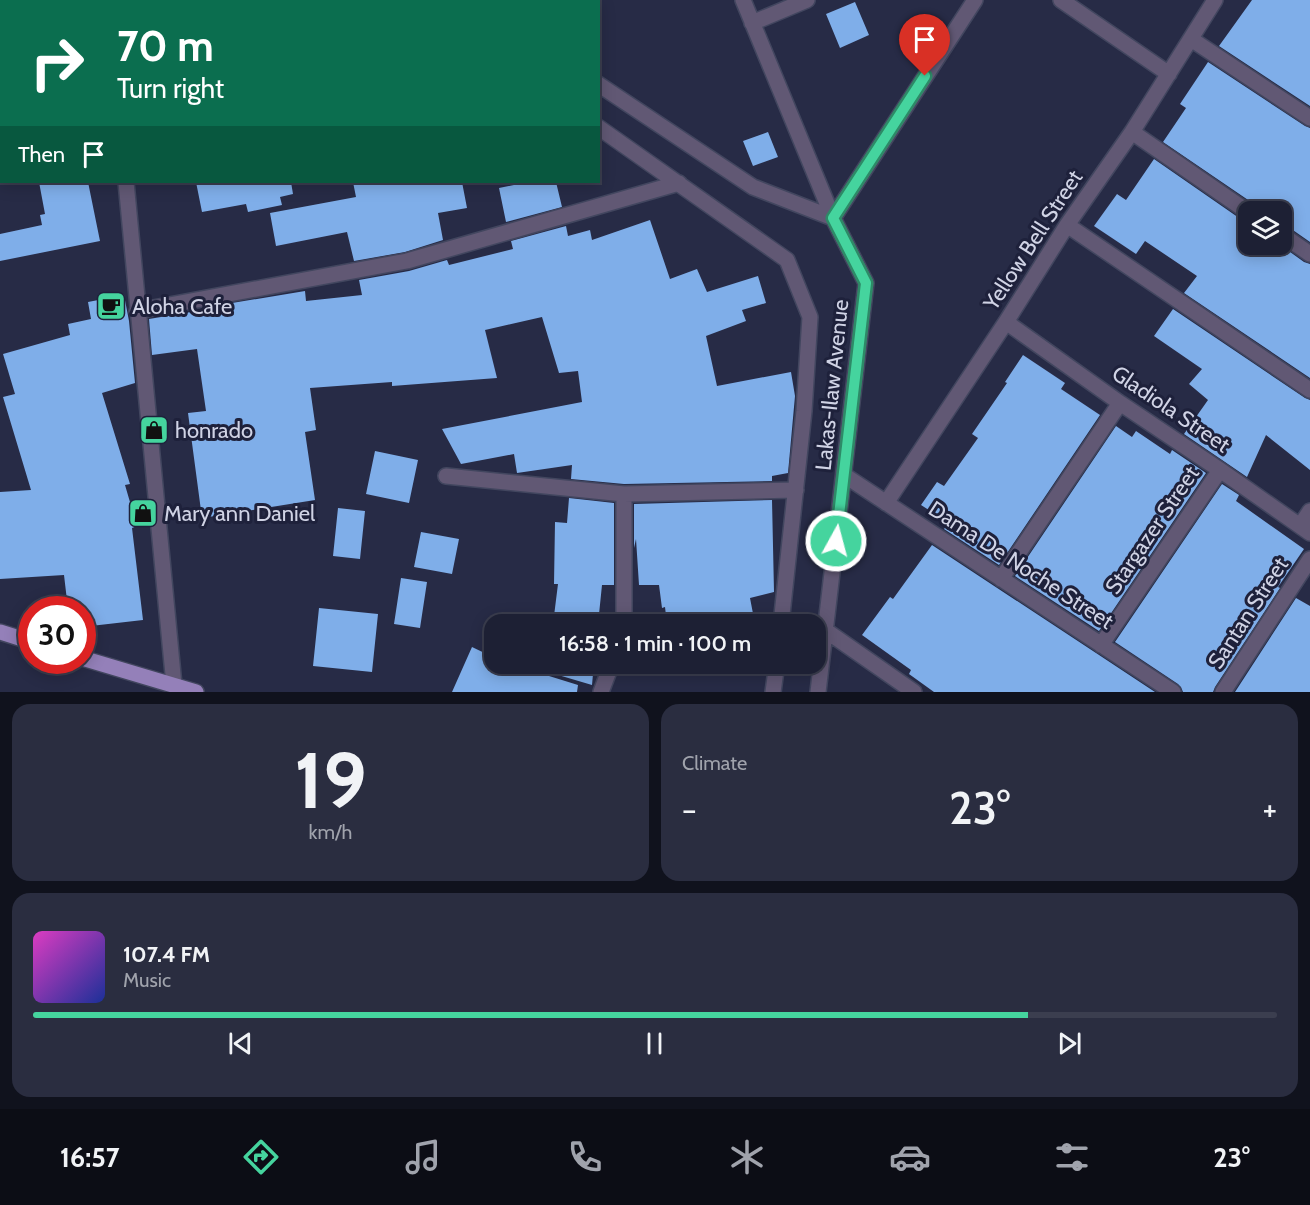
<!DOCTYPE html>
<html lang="en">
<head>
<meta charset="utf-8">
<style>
  :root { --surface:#1d2034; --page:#2a2d40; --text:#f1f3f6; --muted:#a0a3ac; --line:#3b3e4f; --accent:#45d49e }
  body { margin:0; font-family:Cabin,sans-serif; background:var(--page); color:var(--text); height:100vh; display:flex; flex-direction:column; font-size:22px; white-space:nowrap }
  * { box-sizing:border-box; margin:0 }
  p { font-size:20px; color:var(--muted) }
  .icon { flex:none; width:33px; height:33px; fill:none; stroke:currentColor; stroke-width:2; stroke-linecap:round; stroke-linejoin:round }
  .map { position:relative; height:692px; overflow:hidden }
  .drawer { display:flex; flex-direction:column; gap:12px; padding:12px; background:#10121d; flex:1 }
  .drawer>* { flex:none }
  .top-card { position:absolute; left:0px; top:0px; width:600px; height:183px; box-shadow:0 3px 15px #0003,0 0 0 2px var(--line); background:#0b6e4f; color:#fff; overflow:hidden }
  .tools { position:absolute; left:1238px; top:201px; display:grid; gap:12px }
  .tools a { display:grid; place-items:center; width:54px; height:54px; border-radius:12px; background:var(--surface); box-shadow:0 3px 15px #0003,0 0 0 2px var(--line); font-size:30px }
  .speed { position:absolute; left:18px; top:596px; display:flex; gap:12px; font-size:30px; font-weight:700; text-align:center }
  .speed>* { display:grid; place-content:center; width:78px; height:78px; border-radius:50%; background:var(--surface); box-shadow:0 3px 15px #0003,0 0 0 2px var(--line); line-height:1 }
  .speed .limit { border:9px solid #d22; background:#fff; color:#111 }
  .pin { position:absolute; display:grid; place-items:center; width:51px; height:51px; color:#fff; margin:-62px -26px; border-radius:50% 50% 50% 0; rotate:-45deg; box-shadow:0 0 6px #0007 }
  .pin .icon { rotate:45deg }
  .me { position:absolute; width:66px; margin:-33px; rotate:7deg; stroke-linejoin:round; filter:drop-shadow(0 0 4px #0008) }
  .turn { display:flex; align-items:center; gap:21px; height:126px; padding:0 18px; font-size:27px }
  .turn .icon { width:78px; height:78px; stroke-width:2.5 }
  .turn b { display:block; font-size:42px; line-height:51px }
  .then { display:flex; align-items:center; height:57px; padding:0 18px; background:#0003; gap:12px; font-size:22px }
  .big { font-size:45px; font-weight:600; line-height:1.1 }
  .drawer .tile { flex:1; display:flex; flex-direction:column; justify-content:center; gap:9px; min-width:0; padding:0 21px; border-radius:18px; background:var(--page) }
  .drawer .dial { align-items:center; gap:0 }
  .dial b { font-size:78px; line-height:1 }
  .song { display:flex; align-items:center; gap:18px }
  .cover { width:72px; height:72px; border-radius:9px; background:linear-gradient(135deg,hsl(310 70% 55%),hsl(230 70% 35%)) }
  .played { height:6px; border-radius:3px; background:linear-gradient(90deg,var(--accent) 80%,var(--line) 80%) }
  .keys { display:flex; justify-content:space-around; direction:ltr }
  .heat { display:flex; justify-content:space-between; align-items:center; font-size:33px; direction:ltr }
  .drawer .tiles { flex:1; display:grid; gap:12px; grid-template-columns:1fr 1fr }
  .tile:last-child { grid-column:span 2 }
  .trip { position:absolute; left:484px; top:614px; width:342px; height:60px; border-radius:18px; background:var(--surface); box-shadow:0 3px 15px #0003,0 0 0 2px var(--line); font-weight:600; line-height:60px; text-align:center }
  .tab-bar { display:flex; height:96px; justify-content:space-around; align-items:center; background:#0c0d15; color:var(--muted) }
  .tab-bar .icon { width:42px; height:42px }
  .tab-bar .current { color:var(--accent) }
  .tab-bar b { font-size:27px; color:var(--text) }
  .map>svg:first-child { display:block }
  .building { fill:#7faee9 }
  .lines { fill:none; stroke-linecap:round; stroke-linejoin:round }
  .minor-casing { stroke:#42465f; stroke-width:18 }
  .major-casing { stroke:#42465f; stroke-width:18 }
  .minor { stroke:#615874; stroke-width:15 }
  .major { stroke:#9480b9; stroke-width:15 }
  .route-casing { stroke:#2d8a67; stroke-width:15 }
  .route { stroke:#45d49e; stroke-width:10 }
  .labels { text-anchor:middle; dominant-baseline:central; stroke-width:6; stroke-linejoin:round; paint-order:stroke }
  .street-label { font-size:22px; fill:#d0d3e5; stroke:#1e213b }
  .poi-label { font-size:22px; fill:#d0d3e5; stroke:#1e213b; text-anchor:start }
</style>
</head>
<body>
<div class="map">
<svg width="1310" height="692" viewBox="0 0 1310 692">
  <rect width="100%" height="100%" fill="#272b46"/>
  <path class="building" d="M1252,0h58v106l-91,-60z
    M855,2l14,33 -29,13 -14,-34z
    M1208,62l97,64 5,2v114l-23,-16 -6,-2v-12h-23l-4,-8 -91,-62 23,-34 -6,-4z
    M768,132l10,25 -25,9 -10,-25z
    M1154,159l88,61 6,2v22h31l25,18 6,2v114l-126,-85 13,-17 -52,-35 -9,13 -42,-28 23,-32 9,6z
    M39,182h49l12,59 -100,20v-27l42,-9 -2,-10 5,-1z
    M196,182h95l2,12 -13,3 2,8 -34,7 -2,-8 -44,8z
    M353,182h109l5,26 -29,5 5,27 -38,12 -51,9 -7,-29 -71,14 -6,-33 86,-16z
    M528,182h28l6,25 -56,15 -7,-34z
    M650,220l20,59 27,-10 10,23 51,-16 8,27 -24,7 4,11 -40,15 11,50 74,-14 4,24 -7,77 -16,3v5l-148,3 -53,-5 1,-14 -55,8 -3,-19 -53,10 -19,-35 140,-27 -4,-31 -19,2 -17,-56 -57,13 12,48 -105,8v-4l-82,6 6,42 -11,2 10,68 -113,18 -14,-105 18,-2 -9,-62 -45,6 -3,-36 84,-14 -1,-2 73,-12 1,10 56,-6 -3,-15 50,-9 38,-11 2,5 64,-16 -2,-8 55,-15 2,10 22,-6 2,10z
    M124,295l5,26 6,62 -33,10 28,91 -5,1 12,41 -5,2 11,92 -61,7v-18h-14l-4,-34 -64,4v-87l31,-2 -28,-93 12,-3 -12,-40 67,-19 -2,-11 23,-5 -3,-17z
    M1173,309l132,89 5,2v70l-44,-35 -19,42 -63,-43 24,-34 -19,-16 13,-15 -48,-33z
    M1023,355l42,28 -4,6 39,26 -101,150 -55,-36 5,-6 -28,-18 16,-23 7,4 34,-48 -6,-4 35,-51 -2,-1z
    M1116,426l16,11 4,-6 34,23 2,-4 34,23 -107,158 -84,-55z
    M375,451l43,9 -9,43 -43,-9z
    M1222,484l17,11 -3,6 68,48 -26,38 2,1 -65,99 -2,5h-30l-2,-5 -3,-3 -63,-42z
    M569,498l45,5v82h-12l-4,39h-45l5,-40h-4l1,-62 12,1z
    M772,500l2,92 -24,6 5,26h-88l-2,-17 -3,1 -3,-23h-20l-3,-46 -2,9v-44z
    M338,508l27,3 -5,48 -27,-3z
    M421,532l38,7 -7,35 -38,-7z
    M932,545l164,108 59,39h-221l-25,-18 2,-4 -49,-35 28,-38 3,2z
    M401,578l26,4 -7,46 -26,-4z
    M1296,598l14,8v86h-75z
    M319,608l59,6 -6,58 -59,-6z
    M472,647l23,11v5h12l71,22 -1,7h-125z
    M549,663h45l-2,22 -44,-13z"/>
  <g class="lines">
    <g class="minor-casing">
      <path id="minor" d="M109,0v2
        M419,0l1,2
        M474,0l2,2
        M743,0l90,218 33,65 -48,409
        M1061,0l108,74
        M26,2l11,-2
        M0,5h2
        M752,23l55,-23
        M1191,39l119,79
        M598,84l155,103 80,31
        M598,127l189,133 23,57 -6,94 -23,213
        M1132,132l116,80
        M126,182l48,503
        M833,218l142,-218
        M1067,225l243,165
        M1281,234l29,20
        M137,311l270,-50 272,-78
        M1006,322l114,81 100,67 90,63
        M844,475l329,217
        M446,476l178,18 172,-4
        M886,503l120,-181 61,-97 65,-93 83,-132
        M1300,526l10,-15
        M1001,579l119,-176
        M624,624v-130
        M825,630l89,62
        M1101,645l119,-175
        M601,692l11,-29
        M773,692l4,-29
        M1223,692l87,-133"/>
    </g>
    <g class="major-casing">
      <path id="major" d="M0,632l32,10
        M82,658l114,34"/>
    </g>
    <use href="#minor" class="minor"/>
    <use href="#major" class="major"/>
  </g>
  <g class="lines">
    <g class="route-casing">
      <path id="route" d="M836,541l30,-258 -33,-65 92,-142"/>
    </g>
    <use href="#route" class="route"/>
  </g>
  <defs>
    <g id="cafe-square" transform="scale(1.5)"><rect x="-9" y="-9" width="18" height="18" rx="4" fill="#45d49e" stroke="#1e213b"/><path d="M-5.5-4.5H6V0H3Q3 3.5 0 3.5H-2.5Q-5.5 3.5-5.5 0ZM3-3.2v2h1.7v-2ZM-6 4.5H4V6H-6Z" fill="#111"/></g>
    <g id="shop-square" transform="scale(1.5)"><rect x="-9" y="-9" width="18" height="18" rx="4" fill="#45d49e" stroke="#1e213b"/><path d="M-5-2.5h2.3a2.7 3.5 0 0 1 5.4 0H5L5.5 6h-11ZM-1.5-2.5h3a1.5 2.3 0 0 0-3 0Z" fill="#111"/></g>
  </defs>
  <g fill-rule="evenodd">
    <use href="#cafe-square" x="111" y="306"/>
    <use href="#shop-square" x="154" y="430"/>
    <use href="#shop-square" x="143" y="513"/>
  </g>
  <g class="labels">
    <g class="street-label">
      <text transform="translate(1033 240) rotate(-57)">Yellow Bell Street</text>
      <text transform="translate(832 385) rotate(-84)">Lakas-Ilaw Avenue</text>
      <text transform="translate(1171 409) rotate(34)">Gladiola Street</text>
      <text transform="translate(1152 530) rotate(-56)">Stargazer Street</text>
      <text transform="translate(1021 565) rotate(33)">Dama De Noche Street</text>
      <text transform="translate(1248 613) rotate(-57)">Santan Street</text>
    </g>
    <g class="poi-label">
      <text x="132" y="306">Aloha Cafe</text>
      <text x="175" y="430">honrado</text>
      <text x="164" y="513">Mary ann Daniel</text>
    </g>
  </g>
</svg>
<div class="tools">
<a><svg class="icon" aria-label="layers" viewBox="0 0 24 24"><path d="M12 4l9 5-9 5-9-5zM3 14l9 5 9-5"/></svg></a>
</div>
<div class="speed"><div class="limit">30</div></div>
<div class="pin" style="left:925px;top:76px;background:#d93025"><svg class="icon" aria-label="arrive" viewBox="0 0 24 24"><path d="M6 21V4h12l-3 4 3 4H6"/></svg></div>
<svg class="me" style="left:836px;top:541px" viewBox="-20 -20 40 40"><circle r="17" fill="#45d49e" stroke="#fff" stroke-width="3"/><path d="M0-11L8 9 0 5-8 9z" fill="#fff"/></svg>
<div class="trip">16:58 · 1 min · 100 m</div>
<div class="top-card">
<div class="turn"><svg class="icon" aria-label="right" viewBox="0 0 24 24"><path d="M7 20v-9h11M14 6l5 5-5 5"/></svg><div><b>70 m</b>Turn right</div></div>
<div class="then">Then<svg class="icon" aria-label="arrive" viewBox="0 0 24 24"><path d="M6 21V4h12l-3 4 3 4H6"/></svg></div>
</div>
</div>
<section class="drawer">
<div class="tiles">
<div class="tile dial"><b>19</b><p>km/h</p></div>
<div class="tile"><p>Climate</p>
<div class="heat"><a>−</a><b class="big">23°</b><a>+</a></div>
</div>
<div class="tile">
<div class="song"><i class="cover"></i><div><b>107.4 FM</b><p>Music</p></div></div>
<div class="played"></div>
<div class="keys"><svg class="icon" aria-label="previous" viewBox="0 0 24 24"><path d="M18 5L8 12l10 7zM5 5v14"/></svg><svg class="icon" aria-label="pause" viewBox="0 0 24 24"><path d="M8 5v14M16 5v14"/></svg><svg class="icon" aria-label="next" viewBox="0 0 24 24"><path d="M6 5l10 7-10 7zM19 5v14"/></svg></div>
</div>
</div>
</section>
<nav class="tab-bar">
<b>16:57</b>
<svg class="icon current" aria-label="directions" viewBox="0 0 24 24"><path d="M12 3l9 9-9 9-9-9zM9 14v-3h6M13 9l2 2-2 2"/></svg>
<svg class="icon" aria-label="music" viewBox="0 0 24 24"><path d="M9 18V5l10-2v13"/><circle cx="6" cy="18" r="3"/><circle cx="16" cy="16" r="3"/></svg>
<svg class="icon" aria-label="phone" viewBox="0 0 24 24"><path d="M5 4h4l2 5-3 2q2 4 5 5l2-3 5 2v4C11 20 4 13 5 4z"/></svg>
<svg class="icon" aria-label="climate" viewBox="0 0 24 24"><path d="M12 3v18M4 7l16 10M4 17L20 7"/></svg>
<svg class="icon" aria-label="car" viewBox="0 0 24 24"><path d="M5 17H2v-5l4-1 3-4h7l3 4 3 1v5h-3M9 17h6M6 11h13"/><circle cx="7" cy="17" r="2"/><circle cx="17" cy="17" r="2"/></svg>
<svg class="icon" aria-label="filters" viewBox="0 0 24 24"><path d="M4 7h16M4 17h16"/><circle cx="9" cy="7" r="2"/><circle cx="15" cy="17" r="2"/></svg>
<b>23°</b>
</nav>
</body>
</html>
